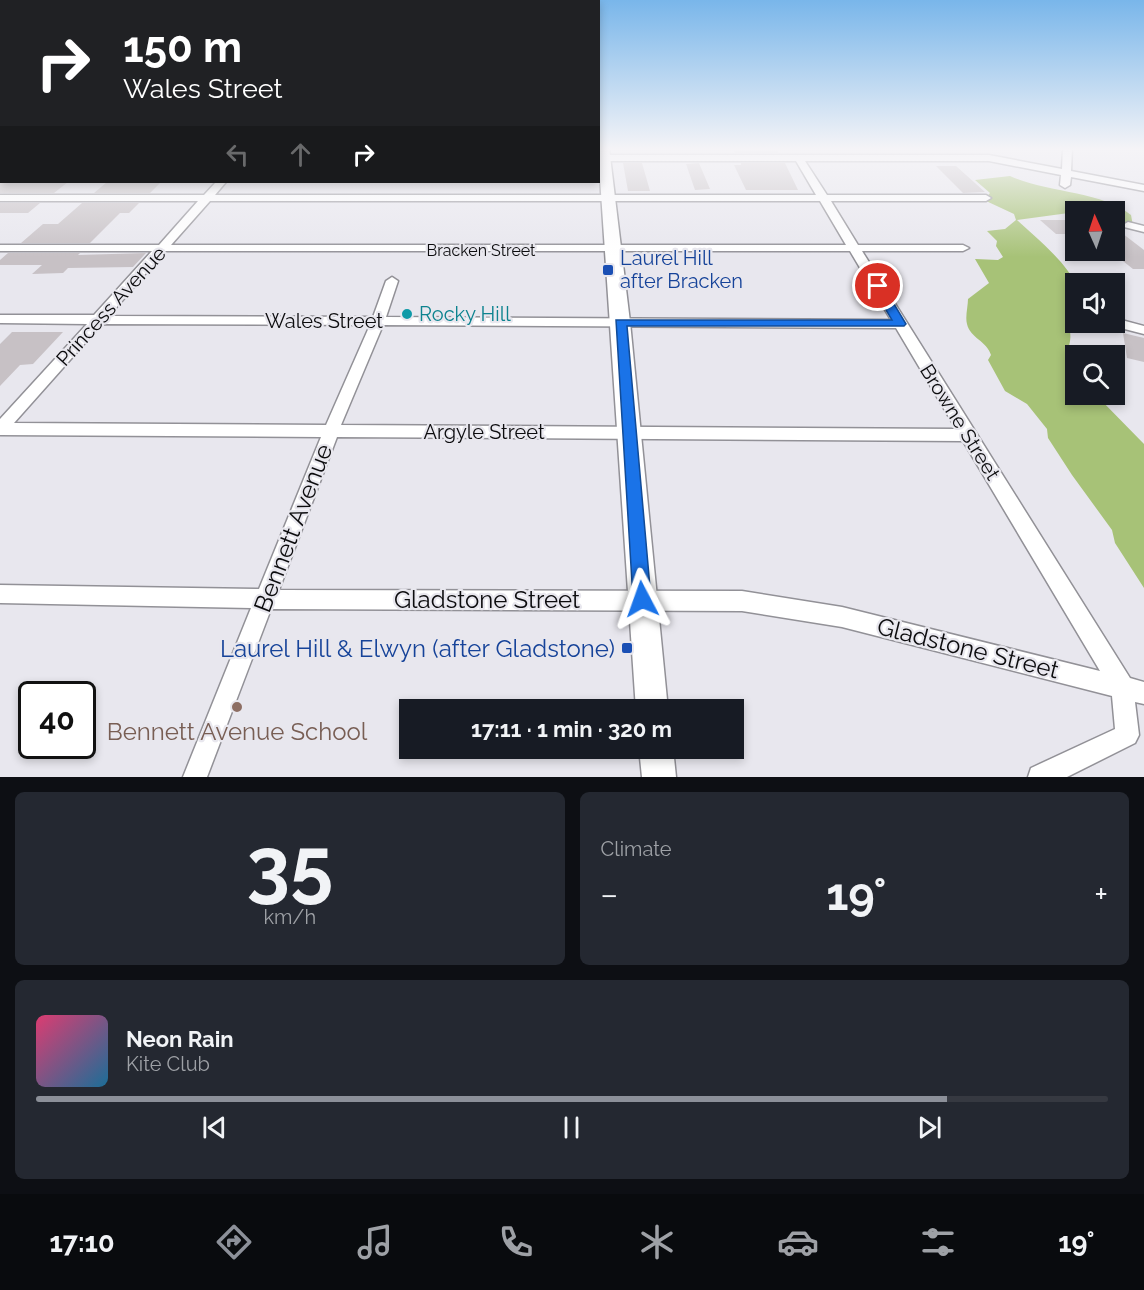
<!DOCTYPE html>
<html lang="en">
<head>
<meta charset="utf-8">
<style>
  :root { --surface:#171b24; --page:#242831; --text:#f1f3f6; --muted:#9ea1a6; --line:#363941; --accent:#8c9099 }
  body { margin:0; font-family:Raleway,sans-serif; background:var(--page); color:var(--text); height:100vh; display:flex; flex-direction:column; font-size:22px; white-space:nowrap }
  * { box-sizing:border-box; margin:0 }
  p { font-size:20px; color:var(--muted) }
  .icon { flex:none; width:33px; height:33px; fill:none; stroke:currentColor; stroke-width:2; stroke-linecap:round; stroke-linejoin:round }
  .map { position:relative; height:777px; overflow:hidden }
  .drawer { display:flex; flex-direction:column; gap:15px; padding:15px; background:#0d0f14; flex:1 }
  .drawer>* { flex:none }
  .banner { position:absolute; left:0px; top:0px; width:600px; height:183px; box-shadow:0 3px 9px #0003; background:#202124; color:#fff; overflow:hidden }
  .needle { width:39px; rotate:357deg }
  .fabs { position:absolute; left:1065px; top:201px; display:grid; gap:12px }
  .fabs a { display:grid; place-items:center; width:60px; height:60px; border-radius:0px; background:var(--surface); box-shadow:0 3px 9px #0003; font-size:30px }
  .speed { position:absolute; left:18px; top:681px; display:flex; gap:12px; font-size:30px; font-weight:700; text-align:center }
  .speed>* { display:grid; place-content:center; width:78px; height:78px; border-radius:50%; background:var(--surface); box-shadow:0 3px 9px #0003; line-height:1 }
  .speed .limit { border:3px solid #111; border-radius:9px; background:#fff; color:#111 }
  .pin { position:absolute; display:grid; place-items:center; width:51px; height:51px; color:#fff; margin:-26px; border:3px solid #fff; border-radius:50%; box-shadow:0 2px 6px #0007 }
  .me { position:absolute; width:66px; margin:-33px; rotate:356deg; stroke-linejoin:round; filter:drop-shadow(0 0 4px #0008) }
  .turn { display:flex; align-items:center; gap:21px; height:126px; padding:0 24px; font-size:27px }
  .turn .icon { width:78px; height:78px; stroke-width:2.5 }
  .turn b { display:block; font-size:42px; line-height:51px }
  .lanes { display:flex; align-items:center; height:57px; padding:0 24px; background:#0003; justify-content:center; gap:30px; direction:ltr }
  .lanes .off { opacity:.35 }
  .big { font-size:45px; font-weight:700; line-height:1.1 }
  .drawer .card { flex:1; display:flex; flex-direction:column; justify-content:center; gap:9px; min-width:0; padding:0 21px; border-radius:9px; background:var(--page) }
  .drawer .dial { align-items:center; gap:0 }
  .dial b { font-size:78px; line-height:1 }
  .song { display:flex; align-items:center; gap:18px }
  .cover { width:72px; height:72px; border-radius:9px; background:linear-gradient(135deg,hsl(340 70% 55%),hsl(200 70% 35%)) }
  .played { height:6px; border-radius:3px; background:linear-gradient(90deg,var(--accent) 85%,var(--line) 85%) }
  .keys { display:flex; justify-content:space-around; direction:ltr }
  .heat { display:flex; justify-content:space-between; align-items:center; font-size:33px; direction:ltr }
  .drawer .tiles { flex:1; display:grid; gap:15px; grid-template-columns:1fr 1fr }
  .card:last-child { grid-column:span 2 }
  .trip { position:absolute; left:399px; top:699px; width:345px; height:60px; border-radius:0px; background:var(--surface); box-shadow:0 3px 9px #0003; font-weight:700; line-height:60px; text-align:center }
  .menu { display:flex; height:96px; justify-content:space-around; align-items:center; background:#090b0e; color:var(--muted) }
  .menu .icon { width:42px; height:42px }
  .menu .selected { color:var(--accent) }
  .menu b { font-size:27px; color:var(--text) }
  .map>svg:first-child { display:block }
  .forest { fill:#a7c277 }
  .building { fill:#c7c1c5 }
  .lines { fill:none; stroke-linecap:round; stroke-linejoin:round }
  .street-casing { stroke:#929197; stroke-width:3 }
  .secondary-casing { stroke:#929197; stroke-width:3 }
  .street { fill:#fff; fill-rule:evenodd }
  .secondary { fill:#fff; fill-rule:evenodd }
  .route { fill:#1a73e8; stroke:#114b97; stroke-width:1.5 }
  .transit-dot { fill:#1a4fb4; stroke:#e8e7ee; stroke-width:2 }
  .culture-dot { fill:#0f9aa8; stroke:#e8e7ee; stroke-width:2 }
  .education-dot { fill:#8d6e63; stroke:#e8e7ee; stroke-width:2 }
  .labels { text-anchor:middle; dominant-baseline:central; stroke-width:4.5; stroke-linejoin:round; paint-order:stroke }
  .far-street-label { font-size:16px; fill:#0c0c0e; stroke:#e8e7ee }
  .transit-label { font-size:20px; fill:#164399; stroke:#e8e7ee; text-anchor:start }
  .street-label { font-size:20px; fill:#0c0c0e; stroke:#e8e7ee }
  .culture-label { font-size:20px; fill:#0d838f; stroke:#e8e7ee; text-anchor:start }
  .near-street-label { font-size:24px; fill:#0c0c0e; stroke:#e8e7ee }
  .near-transit-label { font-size:24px; fill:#164399; stroke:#e8e7ee; text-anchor:end }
  .near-education-label { font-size:24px; fill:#785e54; stroke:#e8e7ee }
</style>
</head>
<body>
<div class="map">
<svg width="1144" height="777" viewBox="0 0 1144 777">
  <rect width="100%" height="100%" fill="#e8e7ee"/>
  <path class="forest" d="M1010,176c37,17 92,15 121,39l2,11 -18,-3 -1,-11h-38l-59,8c15,14 54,46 58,65 3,14 -3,24 -5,36 -1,14 3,14 -3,31l8,12 1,30 20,1 48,49v144l-29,-45 -3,-13 -40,-55 -24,-37 -1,-9 -20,-25 -22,-13 -17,-31 3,-5c-4,-14 -21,-17 -24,-31 -2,-7 1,-18 1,-25l21,-16 -14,-24 23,1 5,-3 -7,-11 1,-5 -10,-10 18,-2 11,-9 -2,-6 -30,-14 6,-7 -15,-13z"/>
  <path class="building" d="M733,148h43l2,5h-43z
    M623,163h19l8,28h-22z
    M699,163l11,26 -15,1 -9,-26z
    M741,163h44l13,27h-52l-12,-25h7z
    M936,166h20l29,26 -22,1z
    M0,182h68l-14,11h-54z
    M107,182h54l-11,11h-56z
    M0,203h40l-12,10h-28z
    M82,203h57l-10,10h-9l-30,30h-69l22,-19h15z
    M1040,220h36v14h-20z
    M1114,227l30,23v19h-11l-19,-15z
    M8,253h72l-2,2 68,-2 -13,14 -65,1 -5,5 -31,1 10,-9h-42v-5z
    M12,332h51l-30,32 -13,1 -20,21v-42z
    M1123,333l21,5v24l-17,-4z"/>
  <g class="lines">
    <g class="street-casing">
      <path id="street" d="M1063,148h9l-1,23 73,14v6l-73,-14 -1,8 -5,3 -5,-3 1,-10 -72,-14h-184l22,34h159l5,3 -5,3h-155l27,44h105l6,3 -6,3h-101l268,427 14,4v22l-9,-2 4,33 -4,8 -68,34h-39l3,-9 84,-39 -3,-33 -270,-69 -100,-16 -471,-2 -64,168h-24l68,-169 -251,-5v-18l259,4 62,-152 -321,-2v-16l87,-95 -87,-1v-8h94l58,-64h-152v-6h159l39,-44h-198v-6h204l12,-13h10l-11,13h601l-20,-34h-198v-6h391l73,14zM210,201h610l26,44h-675zM165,251h685l41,69 -505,-3 12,-36 -6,-4 -6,4 -13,36 -264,-1zM102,324l268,1 -44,100 -312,-2zM383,325l513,3 60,101 -615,-4zM337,437l626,4 137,230 -258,-64 -100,-16 -463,-1z
        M0,153h2v6h-2z
        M1128,222l16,4v6l-20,-5 -1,-2z
        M1114,318l30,8v8l-35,-9 -1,-3h6z"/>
    </g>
    <g class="secondary-casing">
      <path id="secondary" d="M598,148h11l21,174 38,388h-32z
        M639,748h34l3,29h-34z"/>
    </g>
    <use href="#street" class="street"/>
    <use href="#secondary" class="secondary"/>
  </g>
  <linearGradient id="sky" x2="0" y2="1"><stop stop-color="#79b6ea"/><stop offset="0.58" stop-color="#f5f4f7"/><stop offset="1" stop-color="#f5f4f7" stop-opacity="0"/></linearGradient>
  <rect width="1144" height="257" fill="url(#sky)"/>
  <path class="route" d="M874,284h8l24,40 -2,2h-277l24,273 -3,6 -6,2 -7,-2 -2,-6 -17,-279h276l-20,-34z"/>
  <g class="transit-dot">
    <rect x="602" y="264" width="12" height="12" rx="3"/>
    <rect x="621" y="642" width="12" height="12" rx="3"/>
  </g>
  <circle class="culture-dot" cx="407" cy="314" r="6"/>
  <circle class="education-dot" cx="237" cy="707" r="6"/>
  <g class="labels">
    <g class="far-street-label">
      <text x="481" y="250">Bracken Street</text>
    </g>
    <g class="transit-label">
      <text x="620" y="258">Laurel Hill<tspan x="620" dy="23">after Bracken</tspan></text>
    </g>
    <g class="street-label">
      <text transform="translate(111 306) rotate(-48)">Princess Avenue</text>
      <text x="324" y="321">Wales Street</text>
      <text transform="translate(960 422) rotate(58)">Browne Street</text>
      <text x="484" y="432">Argyle Street</text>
    </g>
    <g class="culture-label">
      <text x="419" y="314">Rocky Hill</text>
    </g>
    <g class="near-street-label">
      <text transform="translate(293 528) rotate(-69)">Bennett Avenue</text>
      <text x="487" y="599">Gladstone Street</text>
      <text transform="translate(968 648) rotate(14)">Gladstone Street</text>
    </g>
    <g class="near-transit-label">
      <text x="615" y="648">Laurel Hill &amp; Elwyn (after Gladstone)</text>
    </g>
    <g class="near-education-label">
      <text x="237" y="731">Bennett Avenue School</text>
    </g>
  </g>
</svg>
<div class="fabs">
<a><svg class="needle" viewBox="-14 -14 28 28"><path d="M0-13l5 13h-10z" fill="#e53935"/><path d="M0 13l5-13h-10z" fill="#9ea1a6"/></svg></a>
<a><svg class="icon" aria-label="sound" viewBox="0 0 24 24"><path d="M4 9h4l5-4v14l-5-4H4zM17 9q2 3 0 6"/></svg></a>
<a><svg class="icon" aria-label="search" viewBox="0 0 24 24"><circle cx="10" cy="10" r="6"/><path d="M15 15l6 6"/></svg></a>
</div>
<div class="speed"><div class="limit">40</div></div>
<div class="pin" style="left:878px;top:286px;background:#d93025"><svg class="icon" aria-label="arrive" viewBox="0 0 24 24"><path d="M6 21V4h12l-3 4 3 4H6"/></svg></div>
<svg class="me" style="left:642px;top:599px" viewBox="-20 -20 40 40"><path d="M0-17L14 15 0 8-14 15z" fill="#1a73e8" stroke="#fff" stroke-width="4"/></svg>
<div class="trip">17:11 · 1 min · 320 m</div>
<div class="banner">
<div class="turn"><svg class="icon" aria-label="right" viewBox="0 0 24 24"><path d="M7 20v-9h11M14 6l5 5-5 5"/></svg><div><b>150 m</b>Wales Street</div></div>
<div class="lanes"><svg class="icon off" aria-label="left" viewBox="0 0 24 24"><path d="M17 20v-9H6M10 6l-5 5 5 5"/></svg><svg class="icon off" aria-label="ahead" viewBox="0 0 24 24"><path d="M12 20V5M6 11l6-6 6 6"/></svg><svg class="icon" aria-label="right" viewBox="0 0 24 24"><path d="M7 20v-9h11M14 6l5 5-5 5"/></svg></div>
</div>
</div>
<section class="drawer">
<div class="tiles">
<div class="card dial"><b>35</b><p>km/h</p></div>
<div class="card"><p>Climate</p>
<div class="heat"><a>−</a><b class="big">19°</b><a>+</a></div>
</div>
<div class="card">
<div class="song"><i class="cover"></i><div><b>Neon Rain</b><p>Kite Club</p></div></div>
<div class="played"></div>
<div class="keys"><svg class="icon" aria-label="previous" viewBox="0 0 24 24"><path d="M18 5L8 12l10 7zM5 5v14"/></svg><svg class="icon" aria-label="pause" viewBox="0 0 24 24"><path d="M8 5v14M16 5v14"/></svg><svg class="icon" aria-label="next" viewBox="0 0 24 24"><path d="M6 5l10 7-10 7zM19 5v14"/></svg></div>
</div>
</div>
</section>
<nav class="menu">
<b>17:10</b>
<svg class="icon selected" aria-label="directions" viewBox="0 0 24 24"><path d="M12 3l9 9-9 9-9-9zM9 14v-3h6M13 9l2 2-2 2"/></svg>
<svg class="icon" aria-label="music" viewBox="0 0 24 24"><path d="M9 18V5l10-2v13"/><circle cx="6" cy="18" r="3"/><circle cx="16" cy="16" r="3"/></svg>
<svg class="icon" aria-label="phone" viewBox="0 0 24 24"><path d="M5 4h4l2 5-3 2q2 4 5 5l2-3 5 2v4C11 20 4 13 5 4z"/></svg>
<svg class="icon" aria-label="climate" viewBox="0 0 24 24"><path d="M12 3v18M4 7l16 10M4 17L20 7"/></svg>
<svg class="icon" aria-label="car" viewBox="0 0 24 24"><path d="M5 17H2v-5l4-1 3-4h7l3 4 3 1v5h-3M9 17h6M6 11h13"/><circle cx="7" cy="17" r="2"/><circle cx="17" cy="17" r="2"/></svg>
<svg class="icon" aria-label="filters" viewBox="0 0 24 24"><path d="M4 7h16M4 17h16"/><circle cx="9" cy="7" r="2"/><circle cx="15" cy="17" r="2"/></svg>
<b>19°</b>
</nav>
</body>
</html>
